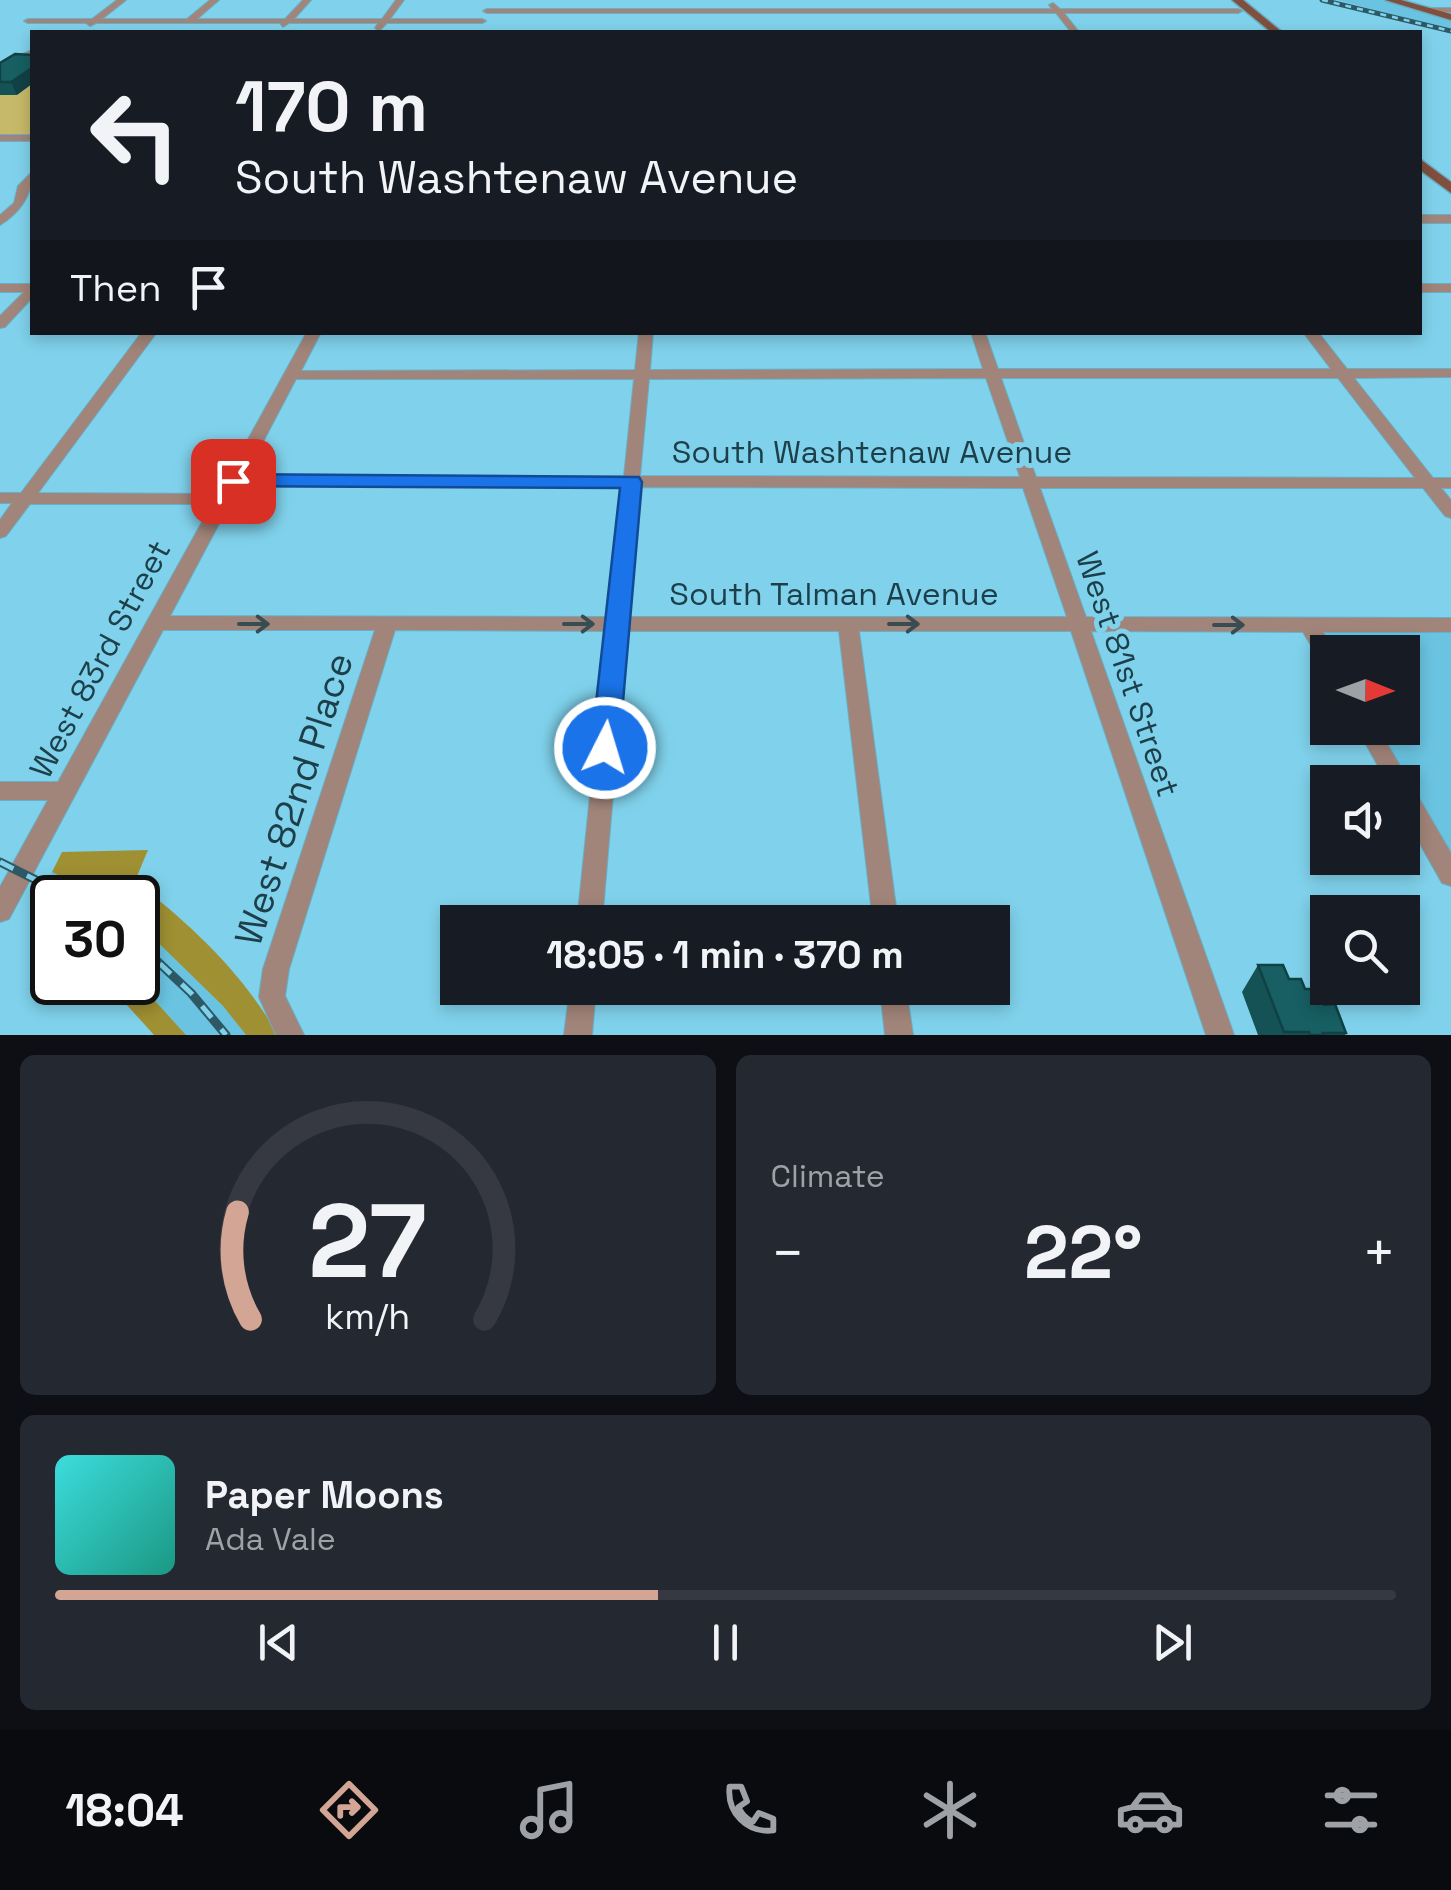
<!DOCTYPE html>
<html lang="en">
<head>
<meta charset="utf-8">
<style>
  :root { --surface:#171b24; --page:#242831; --text:#f1f3f6; --muted:#9ea1a6; --line:#363941; --accent:#d2a594 }
  body { margin:0; font-family:"Space Grotesk",sans-serif; background:var(--page); color:var(--text); height:100vh; display:flex; flex-direction:column; font-size:38px; white-space:nowrap }
  * { box-sizing:border-box; margin:0 }
  p { font-size:32px; color:var(--muted) }
  .icon { flex:none; width:55px; height:55px; fill:none; stroke:currentColor; stroke-width:2; stroke-linecap:round; stroke-linejoin:round }
  .map { position:relative; height:1035px; overflow:hidden }
  .drawer { display:flex; flex-direction:column; gap:20px; padding:20px; background:#0d0f14; flex:1 }
  .drawer>* { flex:none }
  .top-card { position:absolute; left:30px; top:30px; width:1392px; height:305px; border-radius:0px; box-shadow:0 5px 15px #0003; background:#171b24; color:var(--text); overflow:hidden }
  .needle { width:65px; rotate:91deg }
  .fabs { position:absolute; left:1310px; top:635px; display:grid; gap:20px }
  .fabs a { display:grid; place-items:center; width:110px; height:110px; border-radius:0px; background:var(--surface); box-shadow:0 5px 15px #0003; font-size:50px }
  .speed { position:absolute; left:30px; top:875px; display:flex; gap:20px; font-size:50px; font-weight:700; text-align:center }
  .speed>* { display:grid; place-content:center; width:130px; height:130px; border-radius:50%; background:var(--surface); box-shadow:0 5px 15px #0003; line-height:1 }
  .speed .limit { border:5px solid #111; border-radius:15px; background:#fff; color:#111 }
  .pin { position:absolute; display:grid; place-items:center; width:85px; height:85px; color:#fff; margin:-42px; border-radius:20px; box-shadow:0 5px 15px #0006 }
  .me { position:absolute; width:110px; margin:-55px; rotate:5deg; stroke-linejoin:round; filter:drop-shadow(0 0 8px #0008) }
  .turn { display:flex; align-items:center; gap:35px; height:210px; padding:0 40px; font-size:45px }
  .turn .icon { width:130px; height:130px; stroke-width:2.5 }
  .turn b { display:block; font-size:70px; line-height:85px }
  .then { display:flex; align-items:center; height:95px; padding:0 40px; background:#0003; gap:20px; font-size:38px }
  .big { font-size:75px; font-weight:700; line-height:1.1 }
  .drawer .card { flex:1; display:flex; flex-direction:column; justify-content:center; gap:15px; min-width:0; padding:0 35px; border-radius:15px; background:var(--page) }
  .drawer .dial { align-items:center; gap:0 }
  .dial svg { height:260px; overflow:visible; fill:none; stroke:var(--line); stroke-width:7; stroke-linecap:round; text-anchor:middle }
  .dial text { fill:var(--text); stroke:none }
  .song { display:flex; align-items:center; gap:30px }
  .cover { width:120px; height:120px; border-radius:15px; background:linear-gradient(135deg,hsl(180 70% 55%),hsl(170 70% 35%)) }
  .played { height:10px; border-radius:5px; background:linear-gradient(90deg,var(--accent) 45%,var(--line) 45%) }
  .keys { display:flex; justify-content:space-around; direction:ltr }
  .heat { display:flex; justify-content:space-between; align-items:center; font-size:55px; direction:ltr }
  .drawer .tiles { flex:1; display:grid; gap:20px; grid-template-columns:1fr 1fr }
  .card:last-child { grid-column:span 2 }
  .trip { position:absolute; left:440px; top:905px; width:570px; height:100px; border-radius:0px; background:var(--surface); box-shadow:0 5px 15px #0003; font-weight:700; line-height:100px; text-align:center }
  .menu { display:flex; height:160px; justify-content:space-around; align-items:center; background:#090b0e; color:var(--muted) }
  .menu .icon { width:70px; height:70px }
  .menu .active { color:var(--accent) }
  .menu b { font-size:45px; color:var(--text) }
  .map>svg:first-child { display:block }
  .built { fill:#6ac4e1 }
  .green { fill:#c6b969 }
  .forest { fill:#9f9033 }
  .lines { fill:none; stroke-linecap:round; stroke-linejoin:round }
  .minor-casing { stroke:#68afc5; stroke-width:2 }
  .major-casing { stroke:#68afc5; stroke-width:3 }
  .minor { fill:#a2857a; fill-rule:evenodd }
  .major { fill:#814f3d; fill-rule:evenodd }
  .rail-far1-casing { stroke:#2d5864; stroke-width:5 }
  .rail-casing { stroke:#2d5864; stroke-width:9 }
  .rail-far1 { stroke:#80d2ec; stroke-width:2.5; stroke-dasharray:6; stroke-linecap:butt }
  .rail { stroke:#80d2ec; stroke-width:5; stroke-dasharray:15; stroke-linecap:butt }
  .wall { fill:#145255 }
  .shaded-wall { fill:#104245 }
  .building { fill:#175f63; stroke:#104245; stroke-width:2.5 }
  .oneway { stroke:#374d53 }
  .route { fill:#1a73e8; stroke:#114b97; stroke-width:2.5 }
  .labels { text-anchor:middle; dominant-baseline:central; stroke-width:10; stroke-linejoin:round; paint-order:stroke }
  .street-label { font-size:32px; fill:#1c3f49; stroke:#80d2ec }
  .near-street-label { font-size:38px; fill:#1c3f49; stroke:#80d2ec }
</style>
</head>
<body>
<div class="map">
<svg width="1451" height="1035" viewBox="0 0 1451 1035">
  <rect width="100%" height="100%" fill="#80d2ec"/>
  <path class="built" d="M1337,0h46l68,19v11z
    M1325,632l126,1v222l-72,-127h23v-76h-66z
    M52,872l45,22 6,3 -51,1v27l-13,-6 6,-13 -9,-4z
    M138,923l85,83 23,29h-60l-48,-53z"/>
  <path class="green" d="M32,55v81h-32v-67z"/>
  <path class="forest" d="M148,850l-13,31c57,45 106,90 143,154h-32l-23,-29 -85,-83v-25l-35,-1 -51,-25 10,-20z
    M138,982l48,53h-32l-47,-52z"/>
  <g class="lines">
    <g class="minor-casing">
      <path id="minor" d="M117,0h9l-24,19h85l23,-19h9l-22,19h88l18,-19h8l-17,19h88l14,-19h8l-14,19h92l4,2 -4,2h-95l-8,8 -4,-3 3,-5h-89l-6,4 -3,-4h-184l-6,3 -4,-3h-58l-4,-2 4,-2h64z
        M1053,3l7,6h178l4,2 -4,2h-174l15,19h-8l-15,-19h-569l-4,-2 4,-2h565l-3,-4z
        M1424,8h27v4h-24z
        M32,50v6l-32,14v-6z
        M0,135h32v6h-32z
        M32,172c1,22 -12,41 -32,53v-10l14,-12 4,-17z
        M1420,215h31v8h-31z
        M0,284h32v14l-27,29 -5,1v-12l24,-24h-24z
        M1420,284h31v8h-31z
        M142,332h15l-119,161 180,1 89,-162h14l-20,39 334,-1 4,-38h14l-3,38 333,-1 -12,-37h14l13,37h333l-28,-37h15l29,37h104v8l-97,1 79,100h18v10h-10l10,12v18l-6,-2 -22,-28h-383l46,129 365,1v14h-128l13,20h-8v12l-7,-2 -18,-30 -212,-1 143,404h-28l-135,-404h-212l39,291h-25l-34,-291h-212l-25,291h-25l30,-291 -212,-1 -106,339 -4,27 19,39h-28l-17,-38 4,-28 112,-339h-212l-154,289 -9,3v-35l48,-87h-48v-18h58l154,-278h-182l-24,32 -6,2v-18l12,-17h-12v-10h21zM986,378l34,99 -380,-1 9,-97zM1001,378h337l77,100 -379,-1zM296,379h338l-10,97h-379zM239,486l384,1 -14,130 -439,-1zM640,487l383,1 44,129h-439z
        M1357,728h21l73,125v33l-9,-3 -40,-71v-30h-15z
        M570,988h26l-4,47h-28z
        M880,988h26l7,47h-28z"/>
    </g>
    <g class="major-casing">
      <path id="major" d="M1232,0h11l39,32h-11z
        M1385,0h16l50,14v6z
        M1420,159l31,23v11l-31,-23z"/>
    </g>
    <use href="#minor" class="minor"/>
    <use href="#major" class="major"/>
    <g class="rail-far1-casing">
      <path id="rail-far1" d="M1322,0l129,31"/>
    </g>
    <g class="rail-casing">
      <path id="rail" d="M0,862l72,36
        M138,943l53,50 35,42"/>
    </g>
    <use href="#rail-far1" class="rail-far1"/>
    <use href="#rail" class="rail"/>
  </g>
  <path class="wall" d="M15,54l2,41h-17v-32z
    M1258,965l47,24 19,16 22,28 -1,2h-87l-16,-43z"/>
  <path class="shaded-wall" d="M32,68v16l-15,11 -6,-13z"/>
  <path class="building" d="M15,54l17,1v13l-21,14h-11v-19z
    M1258,965h25l6,14h12l4,10h12l7,16 11,-1 11,29h-23l1,2h-14l-1,-3h-25z"/>
  <defs><path id="oneway-shaft" d="M-6 0H5M1.5-3L5.5 0L1.5 3" fill="none" stroke-width="1.6" stroke-linecap="round" stroke-linejoin="round" transform="scale(2.5)"/></defs>
  <g class="oneway">
    <use href="#oneway-shaft" transform="translate(254 624)"/>
    <use href="#oneway-shaft" transform="translate(579 624)"/>
    <use href="#oneway-shaft" transform="translate(904 624)"/>
    <use href="#oneway-shaft" transform="translate(1229 625)"/>
  </g>
  <path class="route" d="M233,474l406,3 3,5 -23,266 -4,8 -10,3 -10,-3 -4,-8 29,-260 -394,-2 -4,-5z"/>
  <g class="labels">
    <g class="street-label">
      <text x="872" y="452">South Washtenaw Avenue</text>
      <text x="834" y="594">South Talman Avenue</text>
      <text transform="translate(100 659) rotate(-62)">West 83rd Street</text>
      <text transform="translate(1128 674) rotate(71)">West 81st Street</text>
    </g>
    <g class="near-street-label">
      <text transform="translate(294 799) rotate(-72)">West 82nd Place</text>
    </g>
  </g>
</svg>
<div class="fabs">
<a><svg class="needle" viewBox="-14 -14 28 28"><path d="M0-13l5 13h-10z" fill="#e53935"/><path d="M0 13l5-13h-10z" fill="#9ea1a6"/></svg></a>
<a><svg class="icon" aria-label="sound" viewBox="0 0 24 24"><path d="M4 9h4l5-4v14l-5-4H4zM17 9q2 3 0 6"/></svg></a>
<a><svg class="icon" aria-label="search" viewBox="0 0 24 24"><circle cx="10" cy="10" r="6"/><path d="M15 15l6 6"/></svg></a>
</div>
<div class="speed"><div class="limit">30</div></div>
<div class="pin" style="left:233px;top:481px;background:#d93025"><svg class="icon" aria-label="arrive" viewBox="0 0 24 24"><path d="M6 21V4h12l-3 4 3 4H6"/></svg></div>
<svg class="me" style="left:605px;top:748px" viewBox="-20 -20 40 40"><circle r="17" fill="#1a73e8" stroke="#fff" stroke-width="3"/><path d="M0-11L8 9 0 5-8 9z" fill="#fff"/></svg>
<div class="trip">18:05 · 1 min · 370 m</div>
<div class="top-card">
<div class="turn"><svg class="icon" aria-label="left" viewBox="0 0 24 24"><path d="M17 20v-9H6M10 6l-5 5 5 5"/></svg><div><b>170 m</b>South Washtenaw Avenue</div></div>
<div class="then">Then<svg class="icon" aria-label="arrive" viewBox="0 0 24 24"><path d="M6 21V4h12l-3 4 3 4H6"/></svg></div>
</div>
</div>
<section class="drawer">
<div class="tiles">
<div class="card dial"><svg viewBox="0 0 100 80">
<path d="M14 69A42 42 0 1 1 86 69"/>
<path d="M14 69A42 42 0 0 1 10 36" stroke="#d2a594"/>
<text x="50" y="56" font-size="32" font-weight="700">27</text>
<text x="50" y="72" font-size="11">km/h</text>
</svg></div>
<div class="card"><p>Climate</p>
<div class="heat"><a>−</a><b class="big">22°</b><a>+</a></div>
</div>
<div class="card">
<div class="song"><i class="cover"></i><div><b>Paper Moons</b><p>Ada Vale</p></div></div>
<div class="played"></div>
<div class="keys"><svg class="icon" aria-label="previous" viewBox="0 0 24 24"><path d="M18 5L8 12l10 7zM5 5v14"/></svg><svg class="icon" aria-label="pause" viewBox="0 0 24 24"><path d="M8 5v14M16 5v14"/></svg><svg class="icon" aria-label="next" viewBox="0 0 24 24"><path d="M6 5l10 7-10 7zM19 5v14"/></svg></div>
</div>
</div>
</section>
<nav class="menu">
<b>18:04</b>
<svg class="icon active" aria-label="directions" viewBox="0 0 24 24"><path d="M12 3l9 9-9 9-9-9zM9 14v-3h6M13 9l2 2-2 2"/></svg>
<svg class="icon" aria-label="music" viewBox="0 0 24 24"><path d="M9 18V5l10-2v13"/><circle cx="6" cy="18" r="3"/><circle cx="16" cy="16" r="3"/></svg>
<svg class="icon" aria-label="phone" viewBox="0 0 24 24"><path d="M5 4h4l2 5-3 2q2 4 5 5l2-3 5 2v4C11 20 4 13 5 4z"/></svg>
<svg class="icon" aria-label="climate" viewBox="0 0 24 24"><path d="M12 3v18M4 7l16 10M4 17L20 7"/></svg>
<svg class="icon" aria-label="car" viewBox="0 0 24 24"><path d="M5 17H2v-5l4-1 3-4h7l3 4 3 1v5h-3M9 17h6M6 11h13"/><circle cx="7" cy="17" r="2"/><circle cx="17" cy="17" r="2"/></svg>
<svg class="icon" aria-label="filters" viewBox="0 0 24 24"><path d="M4 7h16M4 17h16"/><circle cx="9" cy="7" r="2"/><circle cx="15" cy="17" r="2"/></svg>
</nav>
</body>
</html>
